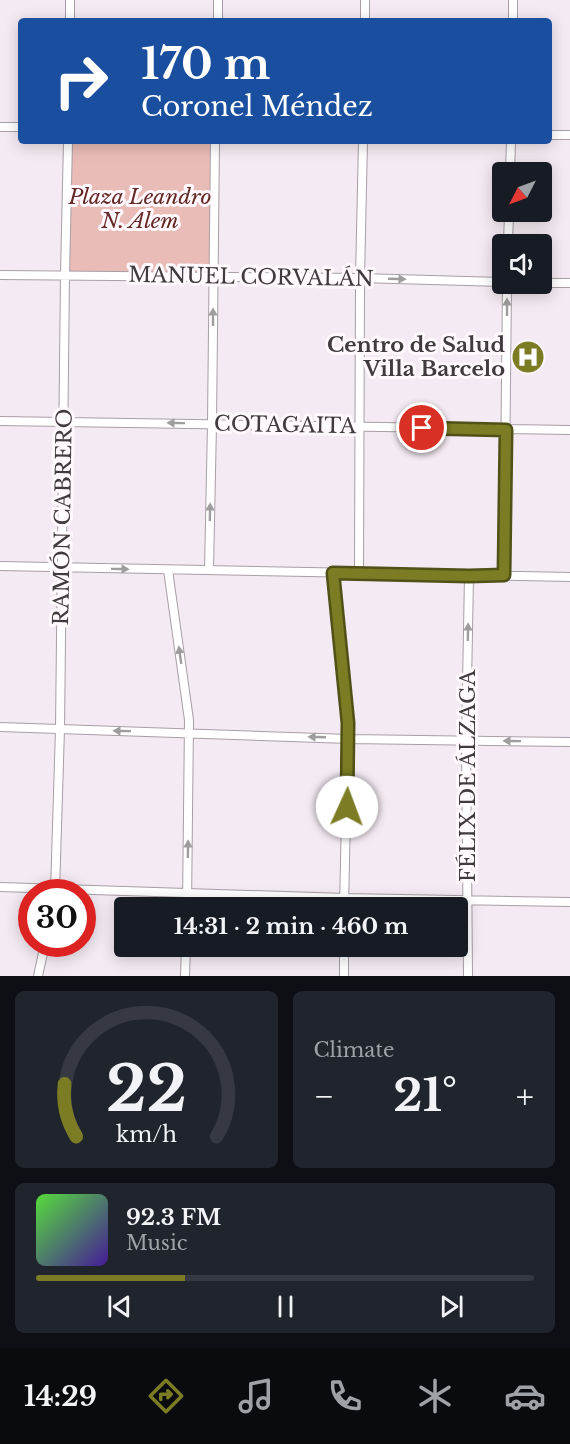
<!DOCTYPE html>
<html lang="en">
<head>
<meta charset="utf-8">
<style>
  :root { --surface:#171b24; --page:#20242c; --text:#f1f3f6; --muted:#9ea1a6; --line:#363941; --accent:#7c7c24 }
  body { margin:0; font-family:"Libre Baskerville",serif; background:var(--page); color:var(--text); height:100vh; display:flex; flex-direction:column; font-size:22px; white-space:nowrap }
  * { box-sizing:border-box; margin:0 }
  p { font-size:20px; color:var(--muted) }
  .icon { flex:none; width:33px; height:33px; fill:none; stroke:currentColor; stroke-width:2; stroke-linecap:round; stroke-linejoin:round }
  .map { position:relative; height:976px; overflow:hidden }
  .side { display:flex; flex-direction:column; gap:15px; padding:15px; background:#0d0f14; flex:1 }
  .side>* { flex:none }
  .top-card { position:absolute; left:18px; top:18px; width:534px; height:126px; border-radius:6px; box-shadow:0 3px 15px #0003; background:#1a4fa0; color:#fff; overflow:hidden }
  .needle { width:39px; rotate:228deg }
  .fabs { position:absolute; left:492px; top:162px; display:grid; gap:12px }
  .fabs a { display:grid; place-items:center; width:60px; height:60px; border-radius:6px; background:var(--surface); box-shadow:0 3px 15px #0003; font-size:30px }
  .speed { position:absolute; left:18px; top:879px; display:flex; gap:12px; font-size:30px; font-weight:700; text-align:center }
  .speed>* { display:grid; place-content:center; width:78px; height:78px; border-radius:50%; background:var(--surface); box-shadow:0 3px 15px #0003; line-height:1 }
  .speed .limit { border:9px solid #d22; background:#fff; color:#111 }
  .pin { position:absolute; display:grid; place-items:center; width:51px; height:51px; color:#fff; margin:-26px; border:3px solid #fff; border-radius:50%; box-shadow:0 2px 6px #0007 }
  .me { position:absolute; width:66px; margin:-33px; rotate:2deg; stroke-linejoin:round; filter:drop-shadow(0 0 4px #0008) }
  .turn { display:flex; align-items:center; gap:21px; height:126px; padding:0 24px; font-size:27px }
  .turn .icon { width:78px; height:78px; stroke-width:2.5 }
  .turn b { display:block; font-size:42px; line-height:51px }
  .big { font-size:45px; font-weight:700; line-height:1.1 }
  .side .widget { flex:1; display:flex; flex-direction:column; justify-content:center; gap:9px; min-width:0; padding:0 21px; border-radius:9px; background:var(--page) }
  .side .dial { align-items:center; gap:0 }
  .dial svg { height:156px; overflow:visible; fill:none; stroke:var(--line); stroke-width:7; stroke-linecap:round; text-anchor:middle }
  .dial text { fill:var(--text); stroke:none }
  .song { display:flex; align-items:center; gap:18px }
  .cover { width:72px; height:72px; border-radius:9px; background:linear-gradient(135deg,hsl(110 70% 55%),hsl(260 70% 35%)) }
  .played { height:6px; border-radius:3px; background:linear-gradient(90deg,var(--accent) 30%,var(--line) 30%) }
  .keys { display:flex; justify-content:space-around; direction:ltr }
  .heat { display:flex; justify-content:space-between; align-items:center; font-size:33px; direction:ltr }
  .side .tiles { flex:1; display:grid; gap:15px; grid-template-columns:1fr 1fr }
  .widget:last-child { grid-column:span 2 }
  .trip { position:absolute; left:114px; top:897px; width:354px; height:60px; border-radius:6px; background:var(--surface); box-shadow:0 3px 15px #0003; font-weight:700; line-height:60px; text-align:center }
  .tabs { display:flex; height:96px; justify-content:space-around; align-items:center; background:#090b0e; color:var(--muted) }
  .tabs .icon { width:42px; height:42px }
  .tabs .on { color:var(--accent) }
  .tabs b { font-size:27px; color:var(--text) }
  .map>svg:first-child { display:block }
  .green { fill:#e9bcb7 }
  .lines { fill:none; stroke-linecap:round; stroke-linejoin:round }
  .minor-casing { stroke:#a79ea6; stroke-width:10 }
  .minor { stroke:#fff; stroke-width:8 }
  .oneway { fill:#9f9d9e }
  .route-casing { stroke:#515117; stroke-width:15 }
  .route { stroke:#7c7c24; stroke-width:10 }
  .labels { text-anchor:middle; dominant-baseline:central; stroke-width:6; stroke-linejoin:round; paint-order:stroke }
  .park-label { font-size:21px; font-style:italic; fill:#642825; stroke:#fff9fe }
  .street-label { font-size:21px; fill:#3f3b3e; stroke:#fff9fe }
  .poi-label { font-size:21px; font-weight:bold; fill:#3f3b3e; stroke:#fff9fe; text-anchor:end }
</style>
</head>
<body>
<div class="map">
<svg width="570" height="976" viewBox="0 0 570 976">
  <rect width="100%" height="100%" fill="#f4eaf3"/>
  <path class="green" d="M68,141h147l-2,136 -148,-2z"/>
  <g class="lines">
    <g class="minor-casing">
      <path id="minor" d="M70,21v-21
        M218,21v-21
        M365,21v-21
        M513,21v-21
        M0,127h21
        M549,135h21
        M510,172l1,-31
        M508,244l1,-32
        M0,275l360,3 142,4
        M542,283h28
        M0,421l570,9
        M0,566l570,11
        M168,570l21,150 -2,188
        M209,570l3,-146 3,-283
        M359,572l1,-294 3,-137
        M333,573l15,150 -4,185
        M504,575l3,-291
        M0,727l349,12 221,3
        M0,887l345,11 225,4
        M55,892l5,-163 5,-454 3,-134
        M38,976l7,-32
        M185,976l1,-30
        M344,976v-30
        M468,976l-2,-236 3,-164"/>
    </g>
    <use href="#minor" class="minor"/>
  </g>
  <defs><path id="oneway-solid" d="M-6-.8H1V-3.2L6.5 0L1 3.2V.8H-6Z" transform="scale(1.5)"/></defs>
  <g class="oneway">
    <use href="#oneway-solid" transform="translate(397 279) rotate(2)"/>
    <use href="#oneway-solid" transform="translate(507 307) rotate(-90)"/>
    <use href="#oneway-solid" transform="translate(213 317) rotate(-90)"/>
    <use href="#oneway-solid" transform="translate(176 423) rotate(-179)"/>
    <use href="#oneway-solid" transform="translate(210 512) rotate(-89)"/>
    <use href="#oneway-solid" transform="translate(120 569) rotate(1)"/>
    <use href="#oneway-solid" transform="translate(468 632) rotate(-89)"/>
    <use href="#oneway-solid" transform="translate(180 655) rotate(-98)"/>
    <use href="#oneway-solid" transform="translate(122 731) rotate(-179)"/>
    <use href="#oneway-solid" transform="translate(317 737) rotate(-178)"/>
    <use href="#oneway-solid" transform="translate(512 741) rotate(-179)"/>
    <use href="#oneway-solid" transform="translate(188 849) rotate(-89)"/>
  </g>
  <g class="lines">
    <g class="route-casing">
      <path id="route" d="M347,807l1,-84 -15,-150 136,3 35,-1 2,-145 -84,-2"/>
    </g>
    <use href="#route" class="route"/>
  </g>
  <defs>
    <g id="hospital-disc" transform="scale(1.725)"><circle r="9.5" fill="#7c7c24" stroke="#fff9fe"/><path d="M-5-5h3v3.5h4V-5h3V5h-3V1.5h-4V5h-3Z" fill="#fff"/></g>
  </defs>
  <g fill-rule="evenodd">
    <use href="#hospital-disc" x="528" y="357"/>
  </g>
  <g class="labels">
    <g class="park-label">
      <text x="140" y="197">Plaza Leandro<tspan x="140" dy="24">N. Alem</tspan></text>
    </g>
    <g class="street-label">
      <text transform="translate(251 277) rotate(1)">MANUEL CORVALÁN</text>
      <text transform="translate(285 425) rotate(1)">COTAGAITA</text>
      <text transform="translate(63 517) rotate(-89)">RAMÓN CABRERO</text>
      <text transform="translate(468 776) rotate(-90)">FÉLIX DE ÁLZAGA</text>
    </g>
    <g class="poi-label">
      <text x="505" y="345">Centro de Salud<tspan x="505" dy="24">Villa Barcelo</tspan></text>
    </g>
  </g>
</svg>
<div class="fabs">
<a><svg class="needle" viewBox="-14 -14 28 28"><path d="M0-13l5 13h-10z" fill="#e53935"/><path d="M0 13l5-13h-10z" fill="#9ea1a6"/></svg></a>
<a><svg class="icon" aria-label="sound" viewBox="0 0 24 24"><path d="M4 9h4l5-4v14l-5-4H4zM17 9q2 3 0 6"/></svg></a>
</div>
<div class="speed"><div class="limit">30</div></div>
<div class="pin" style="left:422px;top:428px;background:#d93025"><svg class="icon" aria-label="arrive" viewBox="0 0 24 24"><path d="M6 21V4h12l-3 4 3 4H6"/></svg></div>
<svg class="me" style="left:347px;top:807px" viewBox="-20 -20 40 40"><circle r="19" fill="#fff"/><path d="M0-13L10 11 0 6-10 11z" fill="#7c7c24"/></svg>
<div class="trip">14:31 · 2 min · 460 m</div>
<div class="top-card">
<div class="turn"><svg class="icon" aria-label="right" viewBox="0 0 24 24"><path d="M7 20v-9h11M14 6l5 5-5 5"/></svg><div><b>170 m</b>Coronel Méndez</div></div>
</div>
</div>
<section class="side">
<div class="tiles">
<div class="widget dial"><svg viewBox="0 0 100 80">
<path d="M14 69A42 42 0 1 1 86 69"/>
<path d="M14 69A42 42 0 0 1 8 42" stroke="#7c7c24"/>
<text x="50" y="56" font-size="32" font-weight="700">22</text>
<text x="50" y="72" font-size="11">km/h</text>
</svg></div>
<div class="widget"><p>Climate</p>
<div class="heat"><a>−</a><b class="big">21°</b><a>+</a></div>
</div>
<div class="widget">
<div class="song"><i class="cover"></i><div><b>92.3 FM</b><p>Music</p></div></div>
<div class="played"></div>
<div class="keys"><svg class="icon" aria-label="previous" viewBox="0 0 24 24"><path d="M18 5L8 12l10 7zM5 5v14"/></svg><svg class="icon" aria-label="pause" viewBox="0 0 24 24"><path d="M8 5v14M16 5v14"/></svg><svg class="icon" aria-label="next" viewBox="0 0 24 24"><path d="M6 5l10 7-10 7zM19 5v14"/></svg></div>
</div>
</div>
</section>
<nav class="tabs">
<b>14:29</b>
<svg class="icon on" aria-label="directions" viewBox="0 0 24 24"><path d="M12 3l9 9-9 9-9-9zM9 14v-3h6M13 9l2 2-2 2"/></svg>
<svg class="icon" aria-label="music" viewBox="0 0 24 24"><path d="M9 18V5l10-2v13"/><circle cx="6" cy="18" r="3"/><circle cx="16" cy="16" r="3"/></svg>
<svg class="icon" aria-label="phone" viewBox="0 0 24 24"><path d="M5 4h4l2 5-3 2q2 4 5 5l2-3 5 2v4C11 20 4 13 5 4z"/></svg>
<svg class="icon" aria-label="climate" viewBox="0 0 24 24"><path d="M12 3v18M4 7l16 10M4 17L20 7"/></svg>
<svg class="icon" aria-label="car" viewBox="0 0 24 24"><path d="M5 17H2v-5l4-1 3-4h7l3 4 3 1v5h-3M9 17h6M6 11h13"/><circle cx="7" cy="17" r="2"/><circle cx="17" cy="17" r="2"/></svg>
</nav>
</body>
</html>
